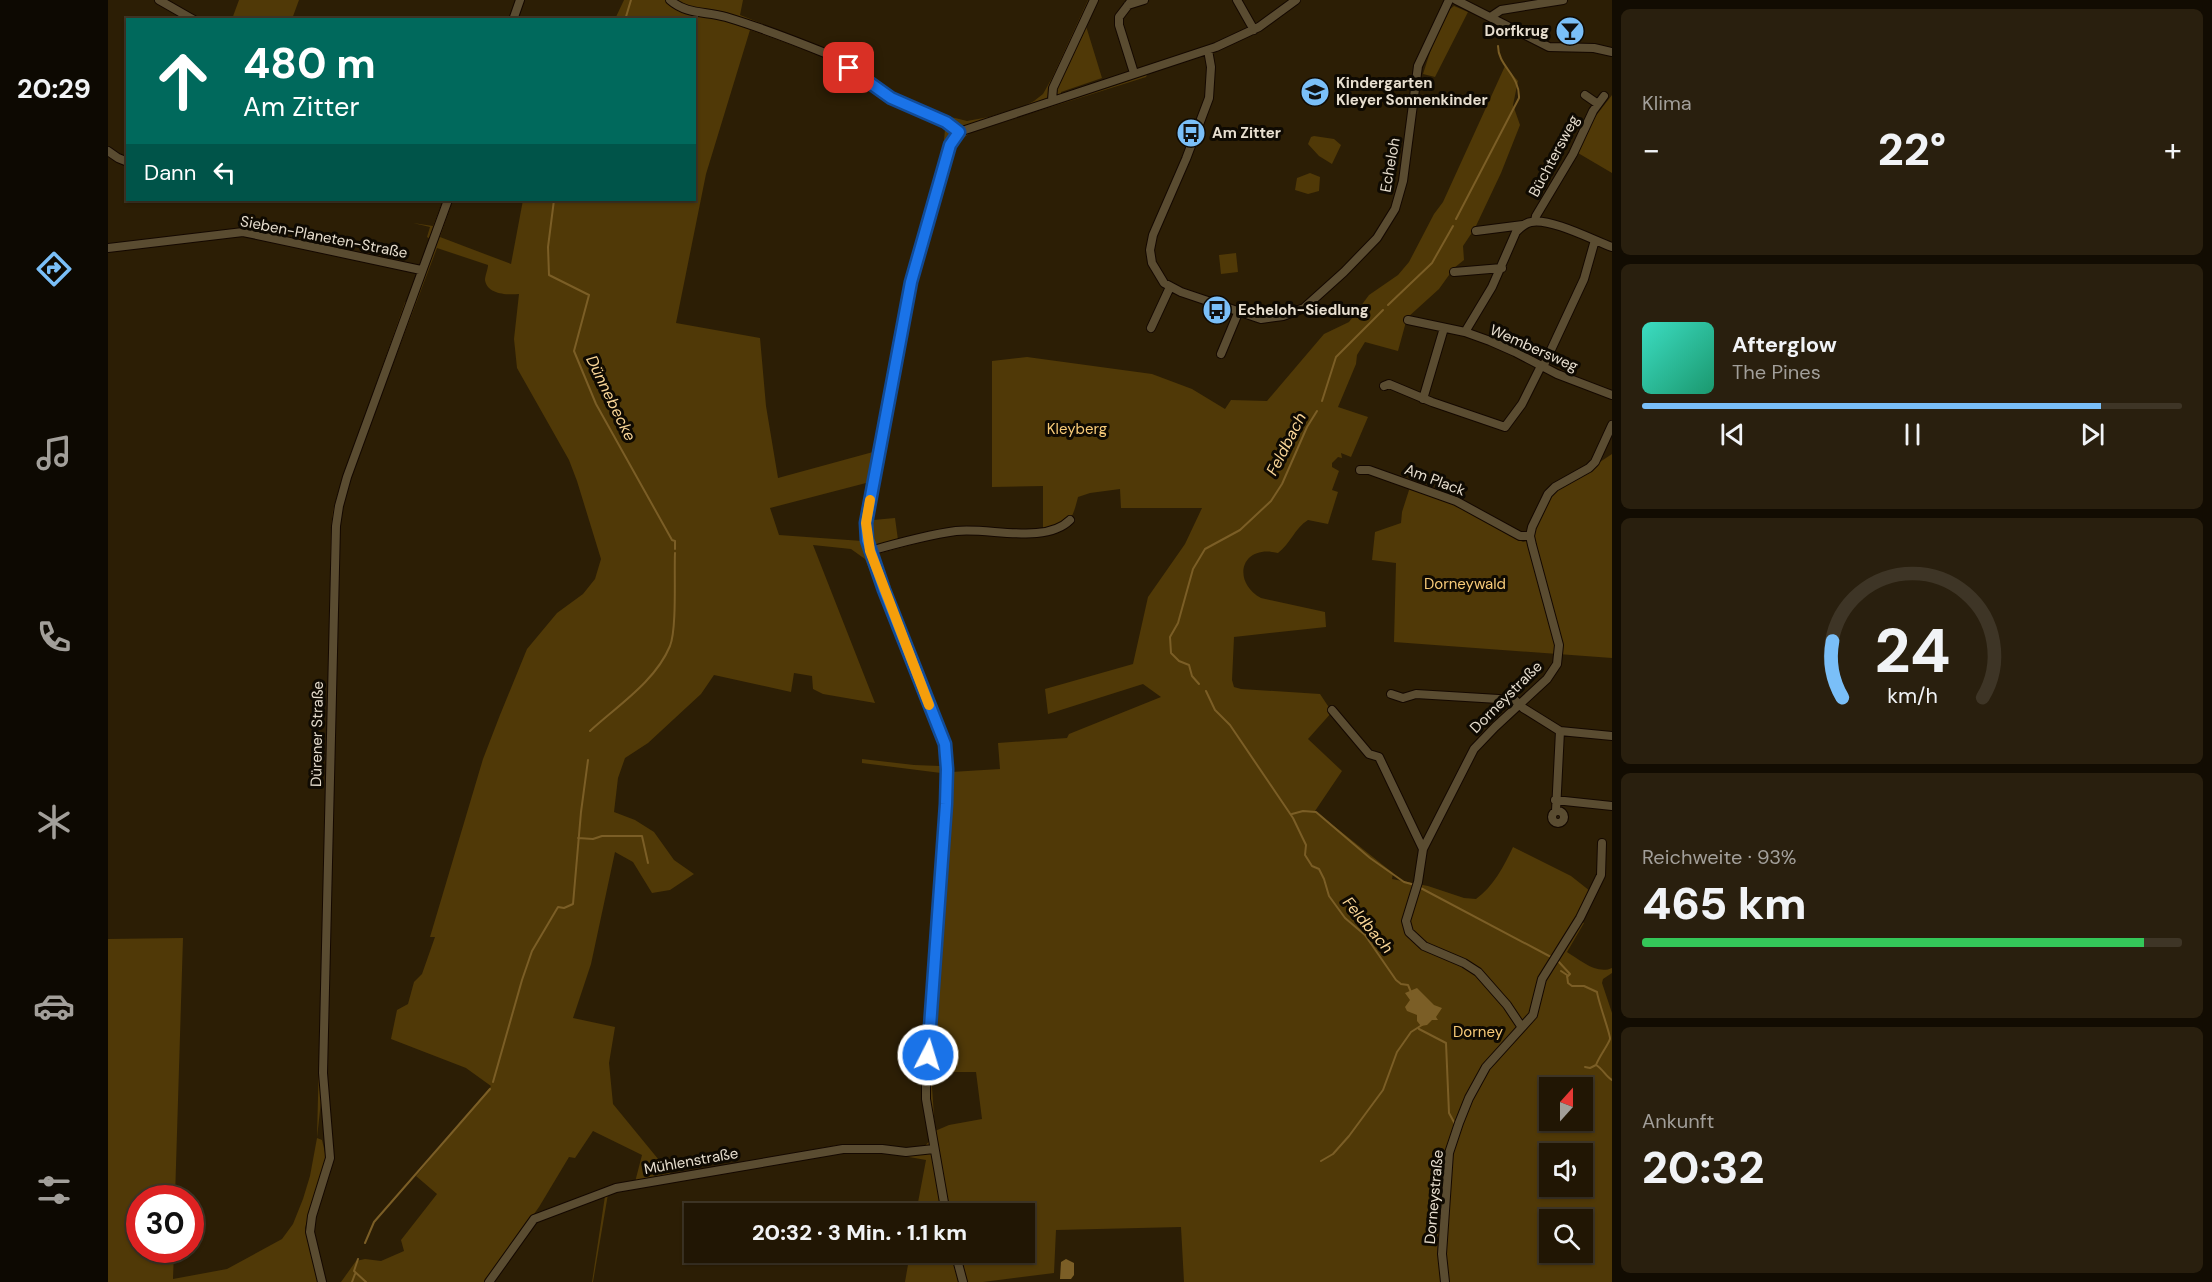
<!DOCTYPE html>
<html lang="de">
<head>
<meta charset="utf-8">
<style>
  :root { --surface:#211604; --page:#291f0e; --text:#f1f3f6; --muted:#a29f9a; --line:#3e3526; --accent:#7abff8 }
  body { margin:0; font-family:"DM Sans",sans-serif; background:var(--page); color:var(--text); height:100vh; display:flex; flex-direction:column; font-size:22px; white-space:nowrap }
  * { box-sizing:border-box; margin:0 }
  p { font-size:20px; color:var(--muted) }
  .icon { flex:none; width:33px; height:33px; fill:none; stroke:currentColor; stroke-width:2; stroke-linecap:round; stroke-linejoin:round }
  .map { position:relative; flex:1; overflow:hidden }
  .details { display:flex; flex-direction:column; gap:9px; padding:9px; background:#120c02; width:600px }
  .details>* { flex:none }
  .banner { position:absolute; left:18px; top:18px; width:570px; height:183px; border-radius:0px; box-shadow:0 2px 4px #0004,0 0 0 2px var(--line); background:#00695c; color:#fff; overflow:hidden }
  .needle { width:39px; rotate:21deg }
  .buttons { position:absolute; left:1431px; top:1077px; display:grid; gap:12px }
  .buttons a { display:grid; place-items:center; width:54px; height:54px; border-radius:0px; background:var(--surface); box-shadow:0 2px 4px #0004,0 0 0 2px var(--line); font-size:30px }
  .speed { position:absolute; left:18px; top:1185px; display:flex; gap:12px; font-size:30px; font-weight:700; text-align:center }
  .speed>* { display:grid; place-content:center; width:78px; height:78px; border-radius:50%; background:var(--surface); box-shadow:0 2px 4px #0004,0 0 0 2px var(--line); line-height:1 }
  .speed .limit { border:9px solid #d22; background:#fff; color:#111 }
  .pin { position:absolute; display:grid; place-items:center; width:51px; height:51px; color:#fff; margin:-26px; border-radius:12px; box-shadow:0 3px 9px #0006 }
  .me { position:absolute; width:66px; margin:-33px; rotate:5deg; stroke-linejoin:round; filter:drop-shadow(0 0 4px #0008) }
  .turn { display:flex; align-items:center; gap:21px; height:126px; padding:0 18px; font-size:27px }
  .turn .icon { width:78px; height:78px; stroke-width:2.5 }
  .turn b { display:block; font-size:42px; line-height:51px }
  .then { display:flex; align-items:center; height:57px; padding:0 18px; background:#0003; gap:12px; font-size:22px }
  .big { font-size:45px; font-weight:800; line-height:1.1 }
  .details .widget { flex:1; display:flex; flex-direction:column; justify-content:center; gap:9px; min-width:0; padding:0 21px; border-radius:9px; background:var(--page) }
  .details .dial { align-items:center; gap:0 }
  .dial svg { height:156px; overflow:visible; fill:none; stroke:var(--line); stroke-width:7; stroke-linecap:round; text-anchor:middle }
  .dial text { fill:var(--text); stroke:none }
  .song { display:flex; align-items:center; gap:18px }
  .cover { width:72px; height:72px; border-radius:9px; background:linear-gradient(135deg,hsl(170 70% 55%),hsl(160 70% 35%)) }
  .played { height:6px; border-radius:3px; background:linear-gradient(90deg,var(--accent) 85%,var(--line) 85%) }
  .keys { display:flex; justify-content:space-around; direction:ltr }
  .heat { display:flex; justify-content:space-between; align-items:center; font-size:33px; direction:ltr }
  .charge { height:9px; border-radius:4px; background:linear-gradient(90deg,#34c759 93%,var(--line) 0) }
  .trip { position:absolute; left:576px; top:1203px; width:351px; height:60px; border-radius:0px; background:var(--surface); box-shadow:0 2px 4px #0004,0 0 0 2px var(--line); font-weight:800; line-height:60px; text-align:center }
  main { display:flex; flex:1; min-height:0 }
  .dock { display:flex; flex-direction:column; width:108px; justify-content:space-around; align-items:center; background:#0d0902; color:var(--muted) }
  .dock .icon { width:42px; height:42px }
  .dock .active { color:var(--accent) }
  .dock b { font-size:27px; color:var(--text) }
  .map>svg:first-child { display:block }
  .green { fill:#503907; fill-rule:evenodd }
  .water { fill:#7b5e26 }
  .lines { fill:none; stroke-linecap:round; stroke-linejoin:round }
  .stream { stroke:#7b5e26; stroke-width:2 }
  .minor-casing { stroke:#140800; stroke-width:10 }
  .minor { stroke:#5a4c31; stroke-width:8 }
  .route-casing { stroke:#114b97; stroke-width:15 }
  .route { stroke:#1a73e8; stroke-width:10 }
  .slow { stroke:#f59e0b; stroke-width:10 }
  .labels { text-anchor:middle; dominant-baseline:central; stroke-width:6; stroke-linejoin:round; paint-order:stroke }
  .poi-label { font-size:15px; font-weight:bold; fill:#e7decf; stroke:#0f0a02; text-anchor:start }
  .street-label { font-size:15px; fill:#e7decf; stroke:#0f0a02 }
  .park-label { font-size:15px; fill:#f8cb79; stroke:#0f0a02 }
  .water-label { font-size:16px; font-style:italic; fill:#fad697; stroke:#0f0a02 }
</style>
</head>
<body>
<main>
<nav class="dock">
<b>20:29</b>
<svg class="icon active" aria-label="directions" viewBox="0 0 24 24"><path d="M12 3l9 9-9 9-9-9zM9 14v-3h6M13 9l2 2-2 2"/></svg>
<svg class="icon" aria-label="music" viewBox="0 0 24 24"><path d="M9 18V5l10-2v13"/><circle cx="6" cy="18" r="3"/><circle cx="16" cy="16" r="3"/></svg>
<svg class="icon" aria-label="phone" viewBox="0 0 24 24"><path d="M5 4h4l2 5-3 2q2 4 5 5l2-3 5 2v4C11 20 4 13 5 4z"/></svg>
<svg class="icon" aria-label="climate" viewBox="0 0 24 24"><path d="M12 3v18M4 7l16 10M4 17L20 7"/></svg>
<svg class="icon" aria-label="car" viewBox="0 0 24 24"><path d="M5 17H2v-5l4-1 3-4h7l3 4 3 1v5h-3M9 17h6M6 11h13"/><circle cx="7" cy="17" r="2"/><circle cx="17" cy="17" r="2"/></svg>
<svg class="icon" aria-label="filters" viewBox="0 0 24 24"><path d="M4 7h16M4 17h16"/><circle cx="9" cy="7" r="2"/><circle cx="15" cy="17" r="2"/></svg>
</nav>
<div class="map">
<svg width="1504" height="1282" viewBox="0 0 1504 1282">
  <rect width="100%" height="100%" fill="#2c1e05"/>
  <path class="green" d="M131,0h60l-7,19h-60z
    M516,0h119l-3,15 98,39 50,36 55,25 24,6 22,-4 35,-11 10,-5 9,-7 9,-16 36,-78h11l-13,26 16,52 -41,14 1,7 87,-28 -3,6 -174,55c-10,6 -16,12 -20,23l-33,121 -46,244 22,-2 3,22 55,-6 -76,20 19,57 51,128 4,33 49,-3 -2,-26 69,-5 2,-4 92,-37 -18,-13 -95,30 -3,-25 88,-25 15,-67 37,-53 17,-36h-81l-1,-19 -30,4 -12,4c-6,24 -9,30 -35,35v-46l-51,1v-126l35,-4 125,17 40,15 33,20 6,-9 36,1 57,-67 25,-12 20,-27 29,-20 11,-13 25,-48 9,-12 62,-136 13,15 -5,24 7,20 -19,48 -26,55 -12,18 1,14 -10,8 -15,21 -32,29 -9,33 -33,-9 -8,13 -1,9 -18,43 30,10 -17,40 -10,-4 1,5 -4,-1 -6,6v4l7,4 -7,19 6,2 -10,32 -20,-4c-13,8 -18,24 -30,33 -37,-9 -47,28 -17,45l64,14 1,15 -92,10 -2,43 2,7 7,2 79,5 12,18 -24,27 34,32 -27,40 78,62 -1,6 36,7 36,12 12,1c17,-12 28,-33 37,-52l58,29 19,15 -14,27 8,5 -17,29c13,8 30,23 45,16v5l-9,6 -1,4 10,30v269h-163l-5,-15 -5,1 2,14h-257l-3,-55 -125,3 -2,43 -71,9h-78l5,-29 114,-1v-38l-108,-1 10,-53 -45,-8 -34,-1 -40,5 -173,31 -26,7 -15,88h-1l13,-86 -63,22 67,-26 25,-6 8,-31 -49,-24 -18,27 -6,-1 -30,50 -53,75h-145l15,-21 9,-2 16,2 23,-10 -3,-11 36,-46 -21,-18 75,-90 -25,-18 -75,-29 6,-29 11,-6 6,-22 8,-8 13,-37h-5l53,-178 17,-44 27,-66 30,-36 26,-19 12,-15 6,-20 -24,-78 -8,-21 -52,-92 -3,-29 5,-45c-10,1 -32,1 -34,-14 0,-4 3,-11 3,-15l-51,-17 -86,227 -7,25 -5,32 -10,405h-6l-2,164 -4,37 5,2 4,17 -21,71 13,54h-210v-343l75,-1 -8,260h-35v52h34l-1,29 54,-10 55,-30 11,-15 10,-25 7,-23 7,-38 8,-326 1,-1 5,-284 2,-17 6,-21 66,-187 8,1 19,-53 -2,-11 -3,-2 3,-10 -17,-4 20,3 10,-26h10l-13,37 71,27 12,-64h171v-180l-79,-1zM642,30l72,26 17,9 44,33 62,31c-2,36 -19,72 -27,107 -17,72 -31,144 -45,216l-95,26 -12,-72 -6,-68 -84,-15 30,-149zM758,483l-5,36 1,22 -83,-6 -9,-27zM705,545l38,4 14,10 74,183 2,21 -1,3 -26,-1 -52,-6v4l79,10 1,18 -6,104 -14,178h7v25l5,38 -10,11 -19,1 -23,-2 -44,-1 -146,26 -20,5 -59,-72 -4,-41 6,-36 -42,-9 18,-54 24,-112 18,10 19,31 18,-3 24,-16 -20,-14 -20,-28 -19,-12 -21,-8 4,-34 7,-20 23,-15 53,-49 13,-19 77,17 3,-19 18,3 1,13 10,5 52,9zM823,1072h45l6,47 -33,6 -14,6zM1442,1088h32v32h-32zM1442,1154h32v32h-32zM1442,1220h32v32h-32z
    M1346,6l14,6 -33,65 -12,-3 10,-31 17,-34z
    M1504,95v78l-34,-20 13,-31z
    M1206,136l20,3 7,6 -9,19 -13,-8 -11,-12 3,-7z
    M1202,173l10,4 -1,14 -11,3 -13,-4 2,-12z
    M1128,253l2,19 -17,2 -2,-19z
    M1504,454v204l-218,-16 2,-79 -24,-3 3,-28 26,-9 1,-11 8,-25 45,17 50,29 18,9 5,-1 5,-6 14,-32 9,-12z"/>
  <path class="water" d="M1309,988l17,17 8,3 -6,9 2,3h-6l-5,5 -6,1 -4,-5v-6l-10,-4 -2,-4 5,-7 -5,-7z
    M958,1259l8,4v12l-3,4h-11l1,-17z"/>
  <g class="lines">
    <path class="stream" d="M517,20l6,-20
      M446,200l-6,47 1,28 40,20 -15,56 22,53 76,136 3,1v8
      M1348,219l63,-121c1,-23 -21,-32 -21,-52
      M1280,305l44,-42 21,-37
      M1214,401l14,-44 47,-47
      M1091,684l-7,-8 -3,-11 -10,-4 -8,-8 -1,-16 8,-14 15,-54 12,-20 35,-19 31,-29 11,-17 25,-57 10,-16
      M1098,691l9,19 15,15 63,93 13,27 -1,10 7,11 7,3 5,10 5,17 16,22 20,17 31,45 5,4 7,1 3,7
      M482,731c27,-25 65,-49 80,-85 7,-18 4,-71 5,-93
      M1184,814l11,-3 13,1 54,46 34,24 11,3 136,72
      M470,838l15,1 9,-3h40l6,27
      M1450,961l12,13 -3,3
      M1453,971l6,4 1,8 4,3h12l13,6c1,9 14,44 13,47 -2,6 -11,18 -14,26 7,4 10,12 16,15
      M1311,1029l27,14 3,70 6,11
      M1477,1067l5,1 6,-3
      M385,1082l29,-102 10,-29 26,-44 6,1 9,-4 8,-92 7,-52
      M1213,1161l12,-7 16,-18 34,-46 14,-38 14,-20 11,-7
      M257,1243l9,-21 116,-133
      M250,1259l-4,12 12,11
      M244,1282l3,-8"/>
    <g class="minor-casing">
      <path id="minor" d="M51,0l35,20
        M562,0c17,15 36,11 56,17 33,10 67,23 99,36 23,10 39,29 60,42 24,14 52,20 74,37
        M1024,0l-13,17v8l15,48
        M1129,0l17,30
        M1348,0l93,47 45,1 18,4
        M1020,5l16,-5
        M1384,16l9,-6 62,-10
        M405,20l7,-20
        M1100,50l3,17 -2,31 -23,61 -33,76 -3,15 2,13 12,20 17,9 80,27 22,-3 21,-8 40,-36 33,-34 18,-29 8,-28 15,-115 31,-66
        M1477,95l13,9
        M944,100l1,-12 41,-88
        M0,151l10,7 10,4
        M1427,221l1,-5 37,-62 20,-43 11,-15
        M1368,231l47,-6
        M0,248l135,-16 178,38
        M1346,272l48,-4
        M1300,320l57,12 25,9 25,11 42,22 55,21
        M1043,328l19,-41
        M1357,332l27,-45 24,-55c5,-5 9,-9 15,-10 20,-4 62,18 81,25
        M1113,354l17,-41
        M1435,367l41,-88 11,-39
        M1276,386l5,-2 43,18 73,25 17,-23 19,-38
        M1315,399l21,-71
        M1252,470h9l87,31 64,35h10
        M762,551c28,-8 57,-16 86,-20 33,-4 89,14 114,-11
        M1283,694l12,4 13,-4 99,6 8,8 37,23 -4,80
        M1224,710l37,44 10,3 44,92
        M1452,731l52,5
        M1447,800l57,6
        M1444 817a6 6 0 1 1 12 0a6 6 0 1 1-12 0Z
        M1413,1026l-14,-21 -29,-33 -14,-9 -40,-17 -15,-14 -3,-11 12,-39 5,-33 51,-100 21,-22 52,-48 10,-15 2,-19 -27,-100 -2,-9 2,-9 16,-33 7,-7 34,-19 6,-6 17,-37
        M838,1214l-20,-115v-24l21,-271v-35l-2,-25 -55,-135 -20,-58 -4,-28c21,-111 38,-223 70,-332 6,-19 8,-45 23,-59l257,-85 43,-20 37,-27
        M847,1252l8,30
        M214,1282l-12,-50 2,-16 18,-58 -7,-85 13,-547 3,-20 8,-29 101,-277
        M381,1282l45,-63 82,-31 227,-39h39l24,3 28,-3
        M1337,1282l-3,-28 7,-101 10,-30 10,-25 17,-31 47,-52 9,-36 38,-61 21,-43 1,-32"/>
    </g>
    <use href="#minor" class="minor"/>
  </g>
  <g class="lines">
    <g class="route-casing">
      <path id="route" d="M741,68l42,30 55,24 13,10 -9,13 -39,137 -45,241 1,17 17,50 61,154 2,25 -1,35 -18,251"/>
    </g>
    <use href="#route" class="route"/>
    <path class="slow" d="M762,500l-4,23 4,28 59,154"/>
  </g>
  <defs>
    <g id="bar-disc" transform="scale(1.5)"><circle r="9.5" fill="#7abff8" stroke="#0f0a02"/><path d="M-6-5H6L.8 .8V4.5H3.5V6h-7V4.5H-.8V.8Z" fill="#111"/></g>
    <g id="school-disc" transform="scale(1.5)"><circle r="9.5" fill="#7abff8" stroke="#0f0a02"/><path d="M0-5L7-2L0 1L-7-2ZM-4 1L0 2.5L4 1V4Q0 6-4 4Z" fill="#111"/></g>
    <g id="bus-disc" transform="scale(1.5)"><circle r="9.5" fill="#7abff8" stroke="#0f0a02"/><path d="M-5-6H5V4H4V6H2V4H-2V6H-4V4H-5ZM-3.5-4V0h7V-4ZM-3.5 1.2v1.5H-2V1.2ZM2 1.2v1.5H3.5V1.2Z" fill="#111"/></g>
  </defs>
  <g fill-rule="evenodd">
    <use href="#bar-disc" x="1462" y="31"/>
    <use href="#school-disc" x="1207" y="92"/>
    <use href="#bus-disc" x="1083" y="133"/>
    <use href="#bus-disc" x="1109" y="310"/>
  </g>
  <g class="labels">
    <g class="poi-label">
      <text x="1441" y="31" text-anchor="end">Dorfkrug</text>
      <text x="1228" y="83">Kindergarten<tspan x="1228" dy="17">Kleyer Sonnenkinder</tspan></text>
      <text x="1104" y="133">Am Zitter</text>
      <text x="1130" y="310">Echeloh-Siedlung</text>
    </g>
    <g class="street-label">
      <text transform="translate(1446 156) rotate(-62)">Büchtersweg</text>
      <text transform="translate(1282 165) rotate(-80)">Echeloh</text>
      <text transform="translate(216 237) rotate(11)">Sieben-Planeten-Straße</text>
      <text transform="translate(1426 348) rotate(24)">Wembersweg</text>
      <text transform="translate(1327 480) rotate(21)">Am Plack</text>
      <text transform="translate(1398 697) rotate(-45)">Dorneystraße</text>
      <text transform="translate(209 734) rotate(-89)">Dürener Straße</text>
      <text transform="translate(583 1161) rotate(-10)">Mühlenstraße</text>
      <text transform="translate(1326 1197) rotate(-85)">Dorneystraße</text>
    </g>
    <g class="park-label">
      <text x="969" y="429">Kleyberg</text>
      <text x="1357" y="584">Dorneywald</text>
      <text x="1370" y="1032">Dorney</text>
    </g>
    <g class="water-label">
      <text transform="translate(503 398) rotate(64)">Dünnebecke</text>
      <text transform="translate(1178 444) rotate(-63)">Feldbach</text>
      <text transform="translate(1260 925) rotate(50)">Feldbach</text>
    </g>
  </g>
</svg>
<div class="buttons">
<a><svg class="needle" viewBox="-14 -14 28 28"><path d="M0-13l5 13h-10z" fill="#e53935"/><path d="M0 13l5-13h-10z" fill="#a29f9a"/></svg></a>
<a><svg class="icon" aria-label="sound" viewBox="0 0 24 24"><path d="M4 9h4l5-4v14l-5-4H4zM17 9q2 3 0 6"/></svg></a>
<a><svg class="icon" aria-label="search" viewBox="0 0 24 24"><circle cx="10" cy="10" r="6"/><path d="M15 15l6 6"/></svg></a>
</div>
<div class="speed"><div class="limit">30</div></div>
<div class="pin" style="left:741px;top:68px;background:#d93025"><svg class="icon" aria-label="arrive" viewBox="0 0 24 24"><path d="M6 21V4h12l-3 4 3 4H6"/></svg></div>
<svg class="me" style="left:820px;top:1055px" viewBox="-20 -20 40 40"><circle r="17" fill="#1a73e8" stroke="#fff" stroke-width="3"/><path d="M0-11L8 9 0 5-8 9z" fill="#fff"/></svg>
<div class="trip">20:32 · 3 Min. · 1.1 km</div>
<div class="banner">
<div class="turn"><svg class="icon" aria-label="ahead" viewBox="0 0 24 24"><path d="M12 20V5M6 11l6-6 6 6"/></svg><div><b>480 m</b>Am Zitter</div></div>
<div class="then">Dann<svg class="icon" aria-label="left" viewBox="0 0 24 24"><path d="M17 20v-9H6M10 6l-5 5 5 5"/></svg></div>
</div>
</div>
<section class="details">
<div class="widget"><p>Klima</p>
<div class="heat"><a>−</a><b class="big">22°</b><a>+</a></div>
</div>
<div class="widget">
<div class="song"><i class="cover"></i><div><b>Afterglow</b><p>The Pines</p></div></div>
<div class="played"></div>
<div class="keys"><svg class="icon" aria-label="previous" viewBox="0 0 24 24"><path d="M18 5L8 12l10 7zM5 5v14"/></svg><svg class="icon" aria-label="pause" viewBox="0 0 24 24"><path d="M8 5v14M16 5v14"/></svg><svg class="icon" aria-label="next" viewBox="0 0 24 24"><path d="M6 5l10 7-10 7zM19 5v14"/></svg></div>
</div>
<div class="widget dial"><svg viewBox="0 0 100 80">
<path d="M14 69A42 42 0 1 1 86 69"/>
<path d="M14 69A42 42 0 0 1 9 40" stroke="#7abff8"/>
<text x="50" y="56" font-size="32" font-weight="700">24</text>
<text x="50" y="72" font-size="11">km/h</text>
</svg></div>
<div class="widget"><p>Reichweite · 93%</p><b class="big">465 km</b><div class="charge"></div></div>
<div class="widget"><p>Ankunft</p><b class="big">20:32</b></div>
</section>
</main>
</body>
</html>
